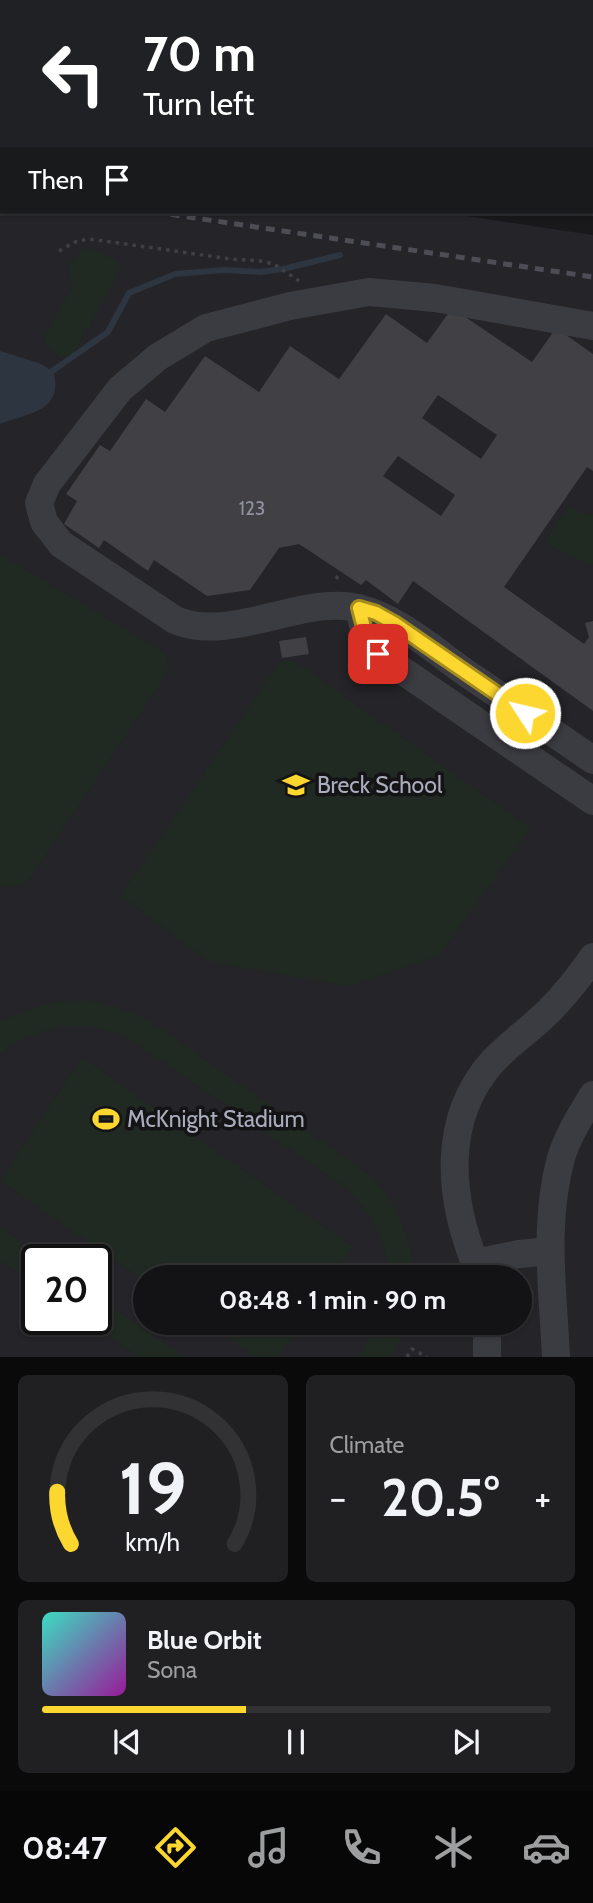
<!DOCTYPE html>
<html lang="en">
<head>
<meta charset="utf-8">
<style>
  :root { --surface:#131214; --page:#202022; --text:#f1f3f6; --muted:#9d9ea0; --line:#323234; --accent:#fcd72f }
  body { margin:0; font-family:Cabin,sans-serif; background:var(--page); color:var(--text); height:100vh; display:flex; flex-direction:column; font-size:26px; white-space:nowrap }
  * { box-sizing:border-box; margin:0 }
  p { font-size:23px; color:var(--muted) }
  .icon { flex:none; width:38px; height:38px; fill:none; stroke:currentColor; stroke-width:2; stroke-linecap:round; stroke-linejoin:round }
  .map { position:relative; height:1357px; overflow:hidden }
  .sheet { display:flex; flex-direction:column; gap:18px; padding:18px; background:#0a0a0b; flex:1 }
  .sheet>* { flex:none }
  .banner { position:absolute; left:0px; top:0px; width:593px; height:214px; box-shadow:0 2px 5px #0004,0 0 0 2px var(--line); background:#202124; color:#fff; overflow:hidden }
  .speed { position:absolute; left:21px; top:1244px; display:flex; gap:14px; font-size:35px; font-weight:700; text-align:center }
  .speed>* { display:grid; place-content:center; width:91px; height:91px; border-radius:50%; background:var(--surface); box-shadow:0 2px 5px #0004,0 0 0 2px var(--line); line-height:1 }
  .speed .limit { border:4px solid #111; border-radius:10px; background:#fff; color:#111 }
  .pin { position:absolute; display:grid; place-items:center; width:60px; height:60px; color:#fff; margin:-30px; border-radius:14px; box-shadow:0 4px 10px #0006 }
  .me { position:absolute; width:77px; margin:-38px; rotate:305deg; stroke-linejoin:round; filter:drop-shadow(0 0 5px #0008) }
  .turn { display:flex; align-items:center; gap:24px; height:147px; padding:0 28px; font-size:32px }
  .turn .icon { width:91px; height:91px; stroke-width:2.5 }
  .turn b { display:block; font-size:49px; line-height:60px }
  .then { display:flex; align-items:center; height:66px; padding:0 28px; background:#0003; gap:14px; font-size:26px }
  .big { font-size:52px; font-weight:700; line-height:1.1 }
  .sheet .card { flex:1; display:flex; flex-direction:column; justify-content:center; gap:10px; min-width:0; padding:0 24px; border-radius:10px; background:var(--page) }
  .sheet .dial { align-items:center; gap:0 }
  .dial svg { height:182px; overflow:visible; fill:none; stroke:var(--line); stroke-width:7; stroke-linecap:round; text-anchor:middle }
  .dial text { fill:var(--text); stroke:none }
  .song { display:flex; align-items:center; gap:21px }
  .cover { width:84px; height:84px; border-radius:10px; background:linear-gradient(135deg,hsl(170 70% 55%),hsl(300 70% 35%)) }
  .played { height:7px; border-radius:4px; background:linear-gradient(90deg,var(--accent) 40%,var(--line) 40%) }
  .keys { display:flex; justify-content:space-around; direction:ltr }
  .heat { display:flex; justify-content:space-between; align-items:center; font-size:38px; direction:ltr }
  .sheet .tiles { flex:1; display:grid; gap:18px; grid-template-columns:1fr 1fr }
  .card:last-child { grid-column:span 2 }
  .trip { position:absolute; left:133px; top:1265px; width:399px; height:70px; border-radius:35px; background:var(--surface); box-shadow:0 2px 5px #0004,0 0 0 2px var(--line); font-weight:700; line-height:70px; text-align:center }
  .tabs { display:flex; height:112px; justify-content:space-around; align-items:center; background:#080708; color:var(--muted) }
  .tabs .icon { width:49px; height:49px }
  .tabs .current { color:var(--accent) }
  .tabs b { font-size:32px; color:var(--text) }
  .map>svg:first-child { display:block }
  .built { fill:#252428; fill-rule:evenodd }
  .green { fill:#202922 }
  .water { fill:#2d3540 }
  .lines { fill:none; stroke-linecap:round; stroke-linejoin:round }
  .stream { stroke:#2d3540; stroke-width:6 }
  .building { fill:#404045; fill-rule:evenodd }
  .path { stroke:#3f4047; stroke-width:3.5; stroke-dasharray:3.5 5; stroke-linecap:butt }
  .minor { stroke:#3b3b42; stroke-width:28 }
  .rail { stroke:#4c4d55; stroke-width:5; stroke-dasharray:9 7; stroke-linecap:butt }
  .route-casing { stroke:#a48c1f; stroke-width:18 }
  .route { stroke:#fcd72f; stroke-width:12 }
  .labels { text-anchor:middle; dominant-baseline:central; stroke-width:7; stroke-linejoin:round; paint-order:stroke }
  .number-label { font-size:19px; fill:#90929e }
  .poi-label { font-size:23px; fill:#aaadbb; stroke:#141316; text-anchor:start }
</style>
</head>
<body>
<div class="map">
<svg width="593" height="1357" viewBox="0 0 593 1357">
  <rect width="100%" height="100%" fill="#19181b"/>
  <path class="built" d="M0,145l2,67h438l153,23v1122h-593zM37,1260h59v60h-59zM145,1278h375v45h-375z"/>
  <path class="green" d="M89,247l27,13 5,10 -48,85 -13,3 -13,-11 -3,-11 28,-48 -4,-21 14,-18z
    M569,505l15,10 9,-2v53l-49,-23z
    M0,554l164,98 6,18 -144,214 -15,3 -11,-1z
    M280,662h16l235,166 -91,127 -90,31 -141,-24 -88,-67z
    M82,1000c27,3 48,10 71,23l220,154c26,30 38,61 42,100h-27c0,-38 -19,-67 -46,-92l-211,-145c-42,-22 -95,-17 -131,15v-33c27,-14 52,-21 82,-22z
    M82,1057l271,190 -20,30 -188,1v3l-145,-100z
    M0,1227l45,33h-8v26l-37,-25z
    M96,1296l88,61h-45l-54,-37h11z
    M207,1323h95l-23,34h-23z
    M379,1323h29l-17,34h-33z"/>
  <path class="water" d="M0,351l39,12 14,8c12,40 -24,42 -53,53z"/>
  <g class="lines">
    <path class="stream" d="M48,374l60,-42 21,-39 46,-19 49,-4 36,2 23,-3 57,-14"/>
  </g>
  <path class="building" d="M452,308l80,54 24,-34 37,26v117l-6,-4 -83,120 80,57 5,-7 -4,-14 8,-2v90l-180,-130 -15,23 -32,-24 -5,5 -62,-41 -20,4 -29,42 -43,6 -53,-36 -6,11 -44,-31 -5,8 -35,-24 13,-23 -11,-7 34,-49 10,6 36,-52 19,13 40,-56 54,36 31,-46 49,33 47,-65 41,29zM438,395l59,40 -16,24 -59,-41zM398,456l57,39 -14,21 -58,-40z
    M306,637l3,17 -27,4 -3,-17z"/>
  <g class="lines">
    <path class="path" d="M59,251l16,-9 13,-3 31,4 111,16 31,2 13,3 25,17
      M336,579l3,-5
      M407,1357l5,-8 15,8"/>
    <path class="minor" d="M171,2l1,-2
      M0,19h2
      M593,326l-158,-28 -66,-6 -79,14 -84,22 -48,29 -38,32 -73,95 -8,19 5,19 17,22 114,76c52,22 115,-18 169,-14 45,3 89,44 125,69 42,28 83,57 124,85
      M359,608l9,39 225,154
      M475,1263c-26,-66 -34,-144 18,-202 17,-18 38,-32 56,-50 16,-16 31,-35 44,-54
      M478,1278l-3,-15 44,-9 31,-3
      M487,1323v34
      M556,1357c-3,-66 -13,-134 5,-199 7,-23 20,-43 32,-63"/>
    <path class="rail" d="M0,189h2
      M155,212l438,65"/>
  </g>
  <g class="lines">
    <g class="route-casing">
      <path id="route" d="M378,654l-9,-7 -10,-39 17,5 18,10 131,90"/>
    </g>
    <use href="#route" class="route"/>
  </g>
  <defs>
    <g id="school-bare" transform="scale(2.1)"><path d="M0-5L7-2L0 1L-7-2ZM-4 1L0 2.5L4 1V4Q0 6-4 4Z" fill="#fcd72f" stroke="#141316" stroke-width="2.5" paint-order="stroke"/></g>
    <g id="stadium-bare" transform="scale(2.1)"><path d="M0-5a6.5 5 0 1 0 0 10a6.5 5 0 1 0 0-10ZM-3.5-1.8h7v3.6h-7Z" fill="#fcd72f" stroke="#141316" stroke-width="2.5" paint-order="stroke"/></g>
  </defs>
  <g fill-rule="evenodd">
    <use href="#school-bare" x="296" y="785"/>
    <use href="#stadium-bare" x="106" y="1119"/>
  </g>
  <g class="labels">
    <g class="number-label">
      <text x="252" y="508">123</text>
    </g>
    <g class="poi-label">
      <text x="317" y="785">Breck School</text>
      <text x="127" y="1119">McKnight Stadium</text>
    </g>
  </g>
</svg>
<div class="speed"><div class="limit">20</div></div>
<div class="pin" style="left:378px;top:654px;background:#d93025"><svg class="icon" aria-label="arrive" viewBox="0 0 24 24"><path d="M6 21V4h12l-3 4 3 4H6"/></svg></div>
<svg class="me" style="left:525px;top:713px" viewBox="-20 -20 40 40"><circle r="17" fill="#fcd72f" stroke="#fff" stroke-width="3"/><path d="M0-11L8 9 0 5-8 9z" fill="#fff"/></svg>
<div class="trip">08:48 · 1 min · 90 m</div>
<div class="banner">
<div class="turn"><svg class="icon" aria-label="left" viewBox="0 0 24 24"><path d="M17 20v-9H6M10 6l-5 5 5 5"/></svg><div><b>70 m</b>Turn left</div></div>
<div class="then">Then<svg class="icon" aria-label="arrive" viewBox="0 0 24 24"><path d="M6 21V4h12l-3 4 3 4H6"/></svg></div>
</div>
</div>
<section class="sheet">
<div class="tiles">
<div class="card dial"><svg viewBox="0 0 100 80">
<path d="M14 69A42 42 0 1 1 86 69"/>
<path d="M14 69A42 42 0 0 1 8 46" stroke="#fcd72f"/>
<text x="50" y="56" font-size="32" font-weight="700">19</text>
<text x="50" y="72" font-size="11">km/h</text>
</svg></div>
<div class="card"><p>Climate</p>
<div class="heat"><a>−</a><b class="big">20.5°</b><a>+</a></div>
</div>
<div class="card">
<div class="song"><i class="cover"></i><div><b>Blue Orbit</b><p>Sona</p></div></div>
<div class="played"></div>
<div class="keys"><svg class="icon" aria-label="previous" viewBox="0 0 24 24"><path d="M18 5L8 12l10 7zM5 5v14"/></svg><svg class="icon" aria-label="pause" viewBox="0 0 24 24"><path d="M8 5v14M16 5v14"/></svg><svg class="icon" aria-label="next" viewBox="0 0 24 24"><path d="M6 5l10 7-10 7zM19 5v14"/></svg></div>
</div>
</div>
</section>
<nav class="tabs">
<b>08:47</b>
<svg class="icon current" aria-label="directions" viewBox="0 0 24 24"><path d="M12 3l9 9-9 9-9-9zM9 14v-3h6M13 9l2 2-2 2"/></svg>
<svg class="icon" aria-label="music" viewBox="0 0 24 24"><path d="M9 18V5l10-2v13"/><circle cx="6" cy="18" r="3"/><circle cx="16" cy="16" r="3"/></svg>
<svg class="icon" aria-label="phone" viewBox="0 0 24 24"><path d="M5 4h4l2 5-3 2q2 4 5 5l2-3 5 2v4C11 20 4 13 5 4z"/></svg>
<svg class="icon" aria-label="climate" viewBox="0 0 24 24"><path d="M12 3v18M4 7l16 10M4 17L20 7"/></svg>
<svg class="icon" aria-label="car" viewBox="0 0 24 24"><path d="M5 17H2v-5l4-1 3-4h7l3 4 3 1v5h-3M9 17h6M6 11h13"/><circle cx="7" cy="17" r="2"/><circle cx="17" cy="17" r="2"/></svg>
</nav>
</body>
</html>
